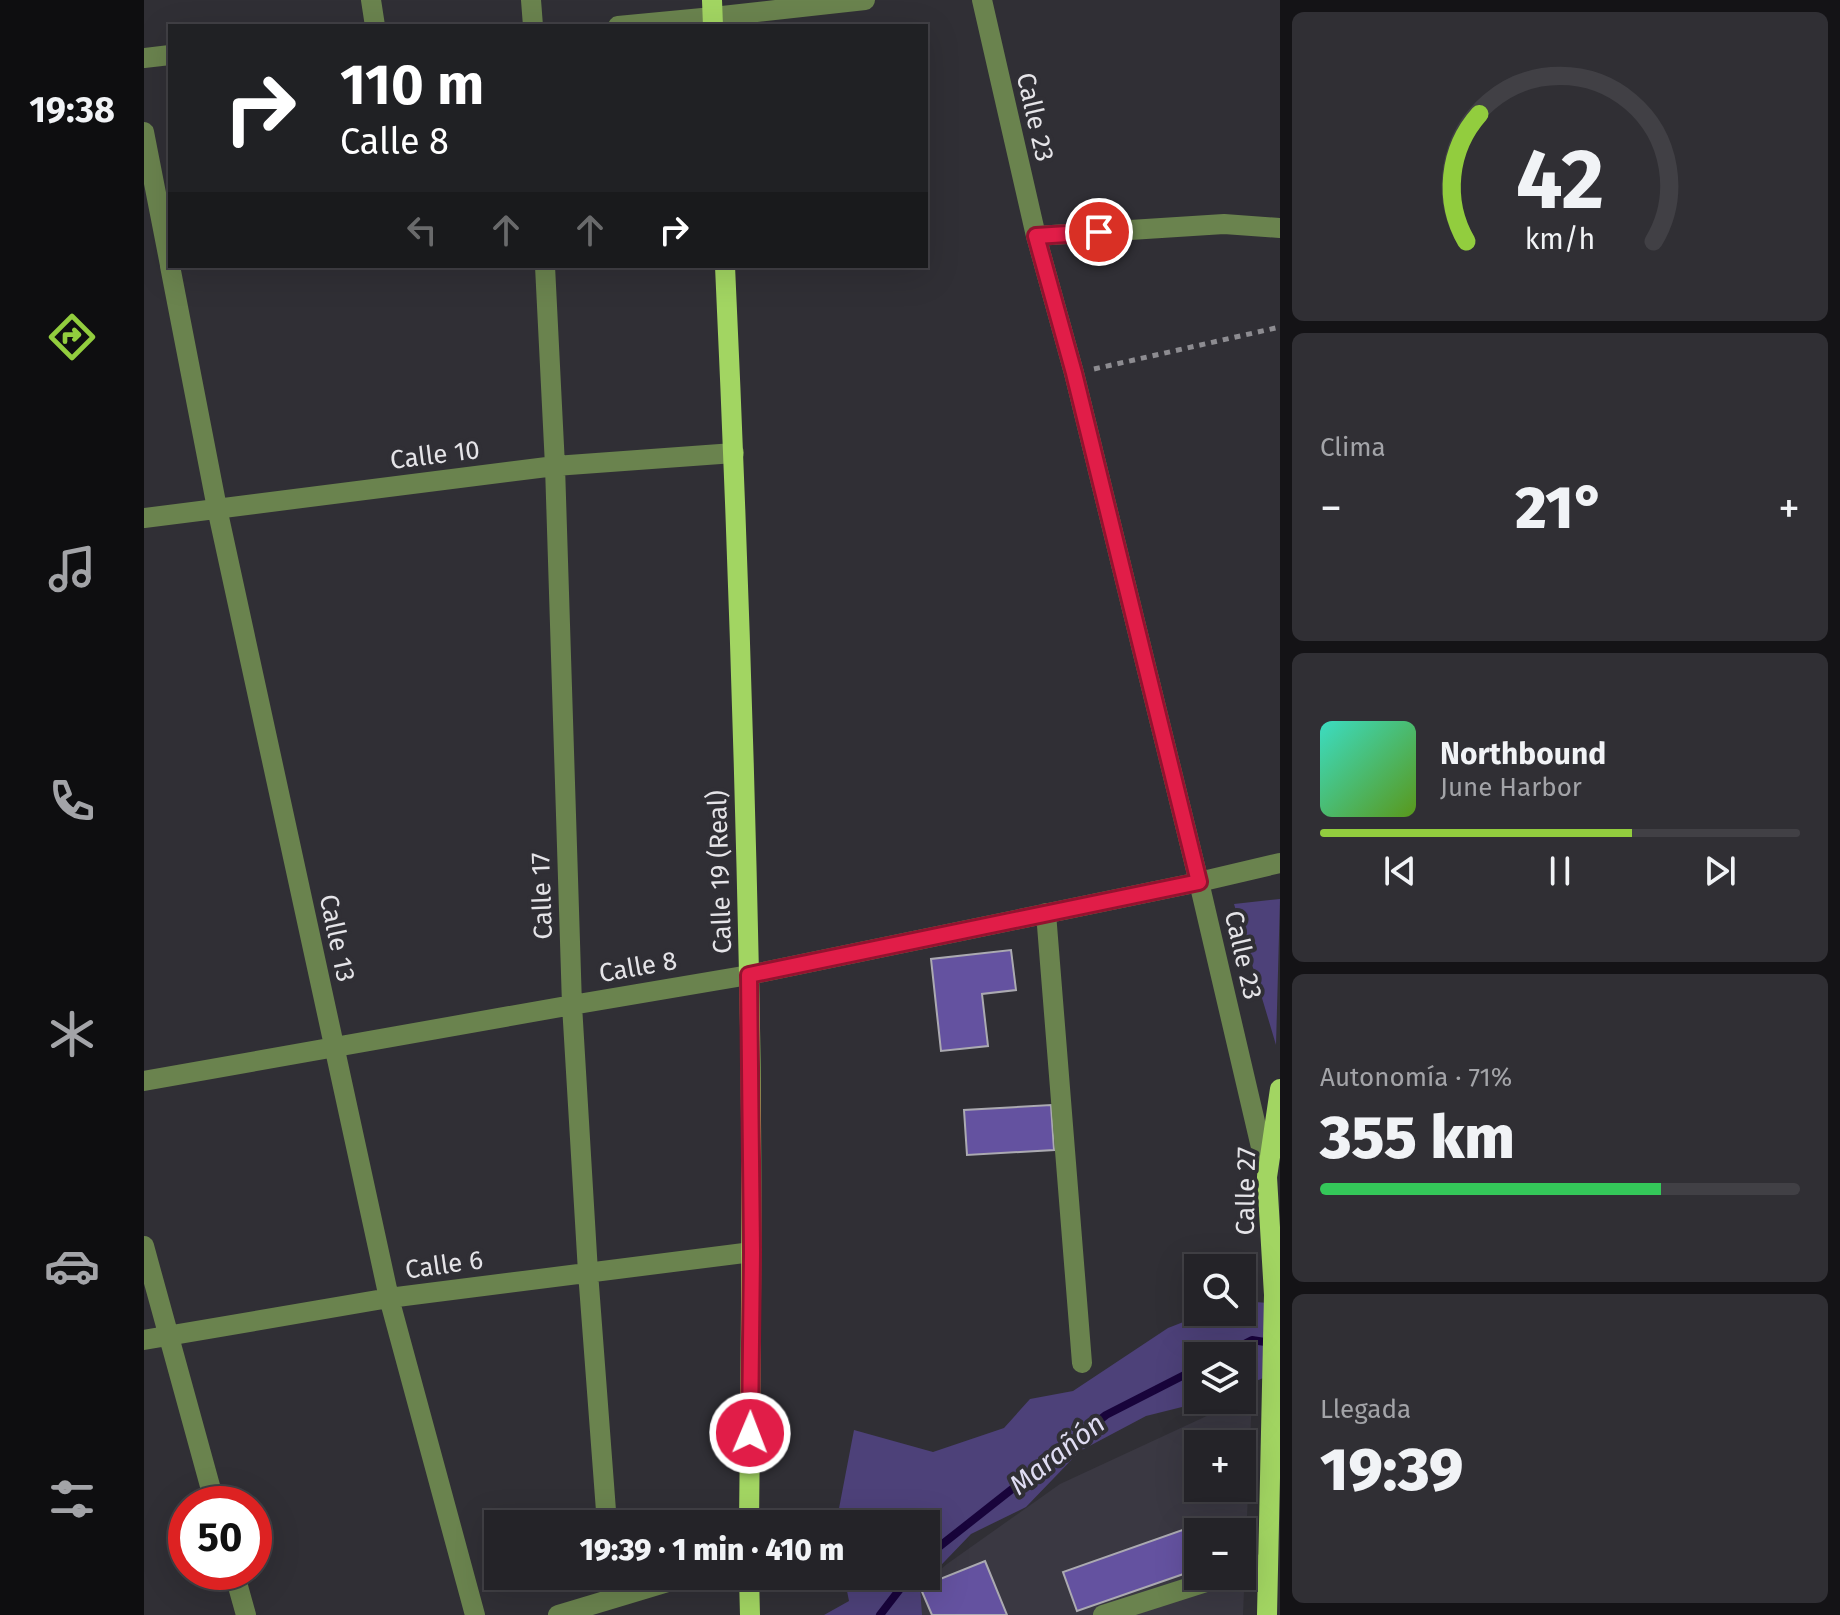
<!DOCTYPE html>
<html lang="es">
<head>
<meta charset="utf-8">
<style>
  :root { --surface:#242328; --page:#302f34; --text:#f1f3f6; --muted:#a3a4a8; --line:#414045; --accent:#92cd3e }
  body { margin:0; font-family:"Fira Sans",sans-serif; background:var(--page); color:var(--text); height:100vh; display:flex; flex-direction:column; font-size:30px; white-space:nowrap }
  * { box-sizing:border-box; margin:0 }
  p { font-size:26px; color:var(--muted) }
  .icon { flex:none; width:44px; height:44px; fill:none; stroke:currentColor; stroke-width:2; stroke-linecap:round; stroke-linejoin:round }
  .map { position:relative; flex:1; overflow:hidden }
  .sheet { display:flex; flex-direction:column; gap:12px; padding:12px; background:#141316; width:560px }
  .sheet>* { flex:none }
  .guide { position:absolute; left:24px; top:24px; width:760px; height:244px; border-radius:0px; box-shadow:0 8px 32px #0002,0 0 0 2px var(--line); background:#202124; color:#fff; overflow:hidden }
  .fabs { position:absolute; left:1040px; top:1254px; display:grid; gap:16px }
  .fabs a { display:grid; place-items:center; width:72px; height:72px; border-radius:0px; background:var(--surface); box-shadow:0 8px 32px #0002,0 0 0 2px var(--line); font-size:40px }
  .speed { position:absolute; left:24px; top:1486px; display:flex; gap:16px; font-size:40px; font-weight:700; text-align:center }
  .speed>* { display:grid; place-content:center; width:104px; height:104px; border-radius:50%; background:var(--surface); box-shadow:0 8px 32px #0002,0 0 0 2px var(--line); line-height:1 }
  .speed .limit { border:12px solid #d22; background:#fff; color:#111 }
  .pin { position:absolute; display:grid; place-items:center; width:68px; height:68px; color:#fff; margin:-34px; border:4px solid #fff; border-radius:50%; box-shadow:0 2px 8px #0007 }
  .me { position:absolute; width:88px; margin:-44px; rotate:1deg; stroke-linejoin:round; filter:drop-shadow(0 0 6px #0008) }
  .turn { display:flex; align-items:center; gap:28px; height:168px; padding:0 40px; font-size:36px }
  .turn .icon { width:104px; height:104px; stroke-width:2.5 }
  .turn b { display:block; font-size:56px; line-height:68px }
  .lanes { display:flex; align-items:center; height:76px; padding:0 40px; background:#0003; justify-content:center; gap:40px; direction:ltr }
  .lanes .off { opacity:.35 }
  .big { font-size:60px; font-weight:800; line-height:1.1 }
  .sheet .tile { flex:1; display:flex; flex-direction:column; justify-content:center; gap:12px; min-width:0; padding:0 28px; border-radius:12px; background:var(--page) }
  .sheet .dial { align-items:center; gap:0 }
  .dial svg { height:208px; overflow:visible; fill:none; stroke:var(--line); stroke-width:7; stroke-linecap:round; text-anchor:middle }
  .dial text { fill:var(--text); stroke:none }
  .song { display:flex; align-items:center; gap:24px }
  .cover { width:96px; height:96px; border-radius:12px; background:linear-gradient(135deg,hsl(170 70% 55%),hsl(90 70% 35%)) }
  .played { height:8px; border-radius:4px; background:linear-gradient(90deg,var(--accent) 65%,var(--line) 65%) }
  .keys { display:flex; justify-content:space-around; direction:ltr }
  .heat { display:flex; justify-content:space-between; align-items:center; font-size:44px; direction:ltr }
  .charge { height:12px; border-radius:6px; background:linear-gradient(90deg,#34c759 71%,var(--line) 0) }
  .trip { position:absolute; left:340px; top:1510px; width:456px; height:80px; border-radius:0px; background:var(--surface); box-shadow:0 8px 32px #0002,0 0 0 2px var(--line); font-weight:800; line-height:80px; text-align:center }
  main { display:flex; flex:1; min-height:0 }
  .menu { display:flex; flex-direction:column; width:144px; justify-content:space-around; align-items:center; background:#0e0e10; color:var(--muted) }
  .menu .icon { width:56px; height:56px }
  .menu .selected { color:var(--accent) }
  .menu b { font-size:36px; color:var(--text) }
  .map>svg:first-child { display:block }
  .built { fill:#3a3842; fill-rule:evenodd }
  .green { fill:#4d4179 }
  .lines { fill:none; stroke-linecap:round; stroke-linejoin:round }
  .stream { stroke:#18043b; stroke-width:8 }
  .building { fill:#6452a0; stroke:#abaab1; stroke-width:2 }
  .path { stroke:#8d8c91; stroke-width:5; stroke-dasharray:6 6; stroke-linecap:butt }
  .minor { stroke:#6a834e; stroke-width:20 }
  .major { stroke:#a2d562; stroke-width:20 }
  .route-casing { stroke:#92132f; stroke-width:20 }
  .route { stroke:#e11d48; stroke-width:14 }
  .labels { text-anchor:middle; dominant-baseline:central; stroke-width:8; stroke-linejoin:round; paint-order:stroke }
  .street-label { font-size:26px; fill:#e5e4e8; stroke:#302f35 }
  .water-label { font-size:28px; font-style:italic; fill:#dfdcf2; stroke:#302f35 }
</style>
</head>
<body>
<main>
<nav class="menu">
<b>19:38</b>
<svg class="icon selected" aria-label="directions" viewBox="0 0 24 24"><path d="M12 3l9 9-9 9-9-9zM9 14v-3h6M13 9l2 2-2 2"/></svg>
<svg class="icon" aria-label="music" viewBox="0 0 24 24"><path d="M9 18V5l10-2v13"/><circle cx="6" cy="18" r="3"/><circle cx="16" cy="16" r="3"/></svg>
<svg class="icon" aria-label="phone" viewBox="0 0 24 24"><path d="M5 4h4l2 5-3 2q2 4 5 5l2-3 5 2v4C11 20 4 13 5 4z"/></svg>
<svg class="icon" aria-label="climate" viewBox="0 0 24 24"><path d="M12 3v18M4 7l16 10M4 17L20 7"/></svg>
<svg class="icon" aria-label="car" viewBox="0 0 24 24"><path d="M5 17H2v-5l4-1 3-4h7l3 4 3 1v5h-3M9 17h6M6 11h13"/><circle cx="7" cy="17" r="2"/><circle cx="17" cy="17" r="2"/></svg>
<svg class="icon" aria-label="filters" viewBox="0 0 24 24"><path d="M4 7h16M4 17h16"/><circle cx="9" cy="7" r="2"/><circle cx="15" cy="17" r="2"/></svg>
</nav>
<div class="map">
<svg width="1136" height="1615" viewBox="0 0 1136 1615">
  <rect width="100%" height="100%" fill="#302f35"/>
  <path class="built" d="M1108,1395l-9,220h-344l21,-28 27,-23 113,-80zM1054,1444h44v44h-44zM1054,1532h44v44h-44z"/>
  <path class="green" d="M1136,899l-4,146 -42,-141z
    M1098,1301l38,3v67l-38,16v-31h-44v44h12l-64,16 -66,35 -54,56 -55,27 -51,53 2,28h-98l25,-14 -5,-25h82v-52h-90l18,-94 79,22 71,-24 26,-29 43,-8 95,-63 41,-16h33z"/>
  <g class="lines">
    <path class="stream" d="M1077,1356l31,-16 20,3
      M782,1557l180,-142 92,-47
      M736,1615l30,-39"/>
  </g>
  <path class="building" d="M867,950l5,40 -34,4 6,52 -47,5 -10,-92z
    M907,1105l3,45 -87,5 -3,-45z
    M1067,1520l5,12h-18v37l-121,42 -14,-39z
    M841,1561l22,54h-75l-12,-28z"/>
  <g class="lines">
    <path class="path" d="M950,369l186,-42"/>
    <path class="minor" d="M227,0l4,26
      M387,0l2,26
      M838,0l54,236 38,137 125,509 68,291
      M474,26l95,-9 152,-17
      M0,58l26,-3
      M0,132l26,133
      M892,236l188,-12 56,4
      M26,266l47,242 172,790 86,317
      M401,266l10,200 17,539 16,267 19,252
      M0,518l411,-52 179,-13
      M902,913l36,450
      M0,1081l428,-76 177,-30 450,-93 81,-19
      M0,1246l71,258
      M0,1340l245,-42 363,-46
      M1098,1571l26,-9
      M90,1572l12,43
      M467,1576l1,22
      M414,1615l130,-39
      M959,1615l122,-39"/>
    <path class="major" d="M568,0l1,26
      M581,266c11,236 19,472 24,708 4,183 2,367 0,550
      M605,1576l1,39
      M1123,1615l7,-320 -7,-118 13,-88"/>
  </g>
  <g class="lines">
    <g class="route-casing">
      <path id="route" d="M606,1433l2,-181 -3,-277 450,-93 -125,-509 -38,-137 63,-4"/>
    </g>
    <use href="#route" class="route"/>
  </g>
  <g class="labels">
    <g class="street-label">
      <text transform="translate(891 117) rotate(77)">Calle 23</text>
      <text transform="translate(291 455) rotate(-7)">Calle 10</text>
      <text transform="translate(576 872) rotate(-92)">Calle 19 (Real)</text>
      <text transform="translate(398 896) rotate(-92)">Calle 17</text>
      <text transform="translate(193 938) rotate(78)">Calle 13</text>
      <text transform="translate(1099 955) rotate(77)">Calle 23</text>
      <text transform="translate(494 967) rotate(-10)">Calle 8</text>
      <text transform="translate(1102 1191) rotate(-89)">Calle 27</text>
      <text transform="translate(300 1265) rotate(-8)">Calle 6</text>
    </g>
    <g class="water-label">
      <text transform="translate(913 1454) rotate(-38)">Marañón</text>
    </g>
  </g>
</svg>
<div class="fabs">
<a><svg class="icon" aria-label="search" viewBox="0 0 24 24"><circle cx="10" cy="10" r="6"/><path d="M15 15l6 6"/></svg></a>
<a><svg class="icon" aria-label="layers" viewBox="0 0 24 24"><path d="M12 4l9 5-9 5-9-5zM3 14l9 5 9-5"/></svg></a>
<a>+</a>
<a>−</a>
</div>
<div class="speed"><div class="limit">50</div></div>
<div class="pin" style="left:955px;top:232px;background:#d93025"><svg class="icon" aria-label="arrive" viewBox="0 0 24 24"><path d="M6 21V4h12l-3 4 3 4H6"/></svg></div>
<svg class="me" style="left:606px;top:1433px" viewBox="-20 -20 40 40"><circle r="17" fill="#e11d48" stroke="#fff" stroke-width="3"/><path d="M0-11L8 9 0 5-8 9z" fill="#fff"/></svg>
<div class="trip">19:39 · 1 min · 410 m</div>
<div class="guide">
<div class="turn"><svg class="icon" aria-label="right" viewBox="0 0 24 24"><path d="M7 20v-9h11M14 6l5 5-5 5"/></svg><div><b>110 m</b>Calle 8</div></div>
<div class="lanes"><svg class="icon off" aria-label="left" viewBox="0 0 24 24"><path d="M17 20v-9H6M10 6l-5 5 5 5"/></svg><svg class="icon off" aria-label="ahead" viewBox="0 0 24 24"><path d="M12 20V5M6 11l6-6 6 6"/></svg><svg class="icon off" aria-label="ahead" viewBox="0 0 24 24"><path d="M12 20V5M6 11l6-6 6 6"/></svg><svg class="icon" aria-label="right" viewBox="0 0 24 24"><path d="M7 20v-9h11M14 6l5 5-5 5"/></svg></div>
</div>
</div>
<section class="sheet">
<div class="tile dial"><svg viewBox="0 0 100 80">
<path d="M14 69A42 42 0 1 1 86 69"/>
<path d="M14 69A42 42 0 0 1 19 20" stroke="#92cd3e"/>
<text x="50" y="56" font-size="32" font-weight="700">42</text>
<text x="50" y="72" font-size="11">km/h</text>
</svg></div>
<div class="tile"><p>Clima</p>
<div class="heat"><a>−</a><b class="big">21°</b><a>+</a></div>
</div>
<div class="tile">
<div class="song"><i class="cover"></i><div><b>Northbound</b><p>June Harbor</p></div></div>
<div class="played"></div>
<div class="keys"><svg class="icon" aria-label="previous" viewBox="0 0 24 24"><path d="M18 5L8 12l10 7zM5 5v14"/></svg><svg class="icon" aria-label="pause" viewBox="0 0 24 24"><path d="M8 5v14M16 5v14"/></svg><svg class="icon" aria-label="next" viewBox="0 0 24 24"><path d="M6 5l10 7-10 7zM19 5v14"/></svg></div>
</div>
<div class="tile"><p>Autonomía · 71%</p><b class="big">355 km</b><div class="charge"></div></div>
<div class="tile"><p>Llegada</p><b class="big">19:39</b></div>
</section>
</main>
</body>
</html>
